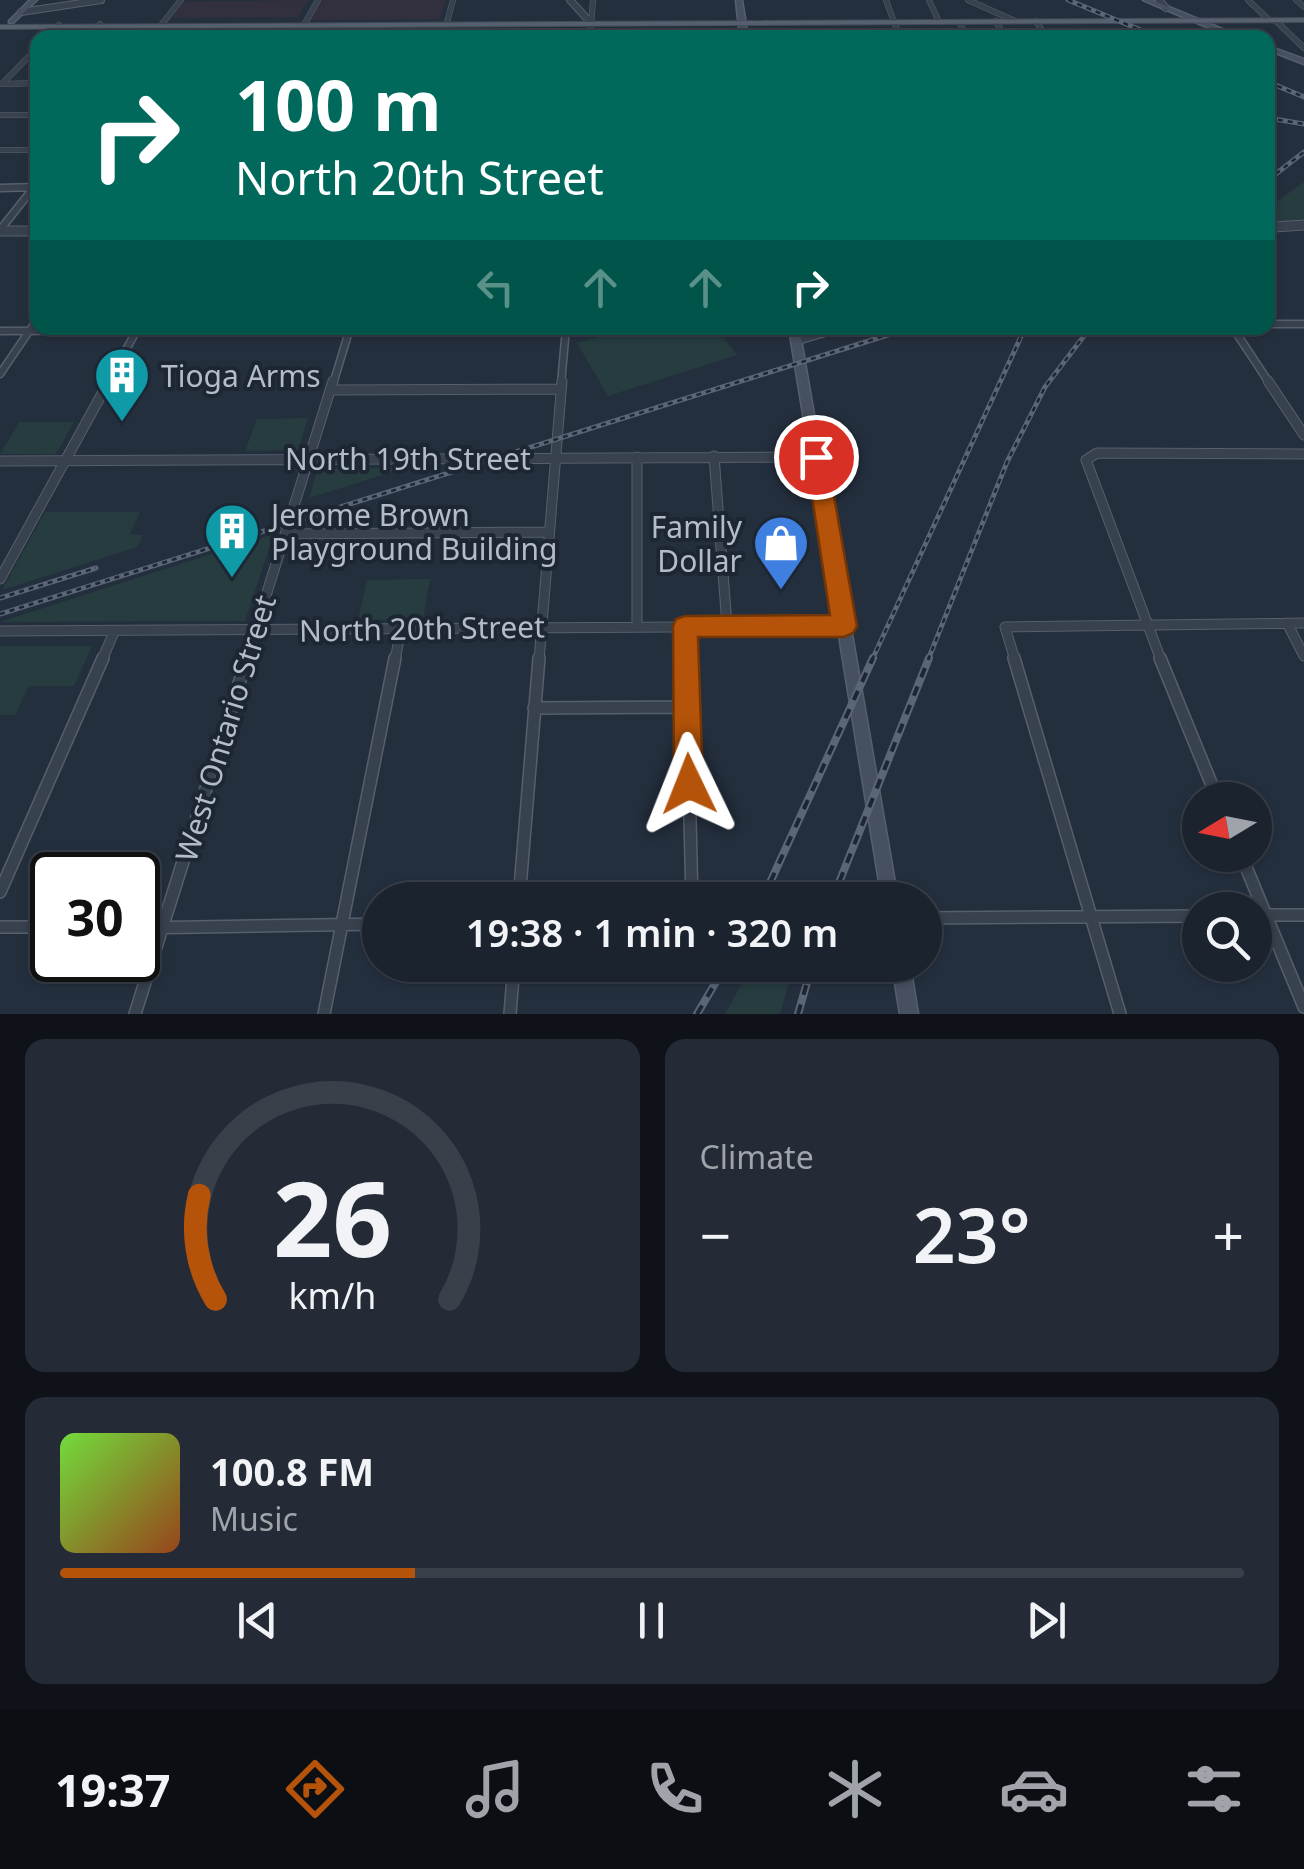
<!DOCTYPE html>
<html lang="en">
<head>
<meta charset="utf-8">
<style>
  :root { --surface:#1b232e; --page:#242b36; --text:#f1f3f6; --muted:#a0a4aa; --line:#39404a; --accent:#b45309 }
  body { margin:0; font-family:"Noto Sans",sans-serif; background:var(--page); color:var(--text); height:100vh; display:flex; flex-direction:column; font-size:38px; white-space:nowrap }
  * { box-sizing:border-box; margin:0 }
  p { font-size:32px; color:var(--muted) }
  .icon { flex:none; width:55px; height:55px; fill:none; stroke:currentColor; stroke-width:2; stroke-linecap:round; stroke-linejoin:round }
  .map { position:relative; height:1014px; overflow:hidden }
  .sheet { display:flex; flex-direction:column; gap:25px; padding:25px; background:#0f1319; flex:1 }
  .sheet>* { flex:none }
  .guide { position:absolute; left:30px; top:30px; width:1245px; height:305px; border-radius:20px; box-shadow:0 2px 8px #0004,0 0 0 2px var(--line); background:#00695c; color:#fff; overflow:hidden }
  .needle { width:65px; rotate:260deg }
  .buttons { position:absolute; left:1182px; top:782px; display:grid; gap:20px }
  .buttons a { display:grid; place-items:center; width:90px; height:90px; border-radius:50%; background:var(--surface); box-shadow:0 2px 8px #0004,0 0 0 2px var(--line); font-size:50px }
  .speed { position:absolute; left:30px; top:852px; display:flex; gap:20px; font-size:50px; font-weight:700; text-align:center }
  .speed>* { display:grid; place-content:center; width:130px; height:130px; border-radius:50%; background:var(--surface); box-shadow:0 2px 8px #0004,0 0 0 2px var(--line); line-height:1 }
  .speed .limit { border:5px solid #111; border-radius:15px; background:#fff; color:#111 }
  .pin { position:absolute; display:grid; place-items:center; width:85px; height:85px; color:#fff; margin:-42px; border:5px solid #fff; border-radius:50%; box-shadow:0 2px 10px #0007 }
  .me { position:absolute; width:110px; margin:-55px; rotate:358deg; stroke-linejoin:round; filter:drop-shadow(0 0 8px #0008) }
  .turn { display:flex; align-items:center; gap:35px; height:210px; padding:0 40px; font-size:45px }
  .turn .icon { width:130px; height:130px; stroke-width:2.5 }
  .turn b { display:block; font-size:70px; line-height:85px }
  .lanes { display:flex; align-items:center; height:95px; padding:0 40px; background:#0003; justify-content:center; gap:50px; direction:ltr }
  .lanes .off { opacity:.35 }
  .big { font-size:75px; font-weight:600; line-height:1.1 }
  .sheet .card { flex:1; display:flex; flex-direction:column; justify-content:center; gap:15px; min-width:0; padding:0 35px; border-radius:20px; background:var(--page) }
  .sheet .dial { align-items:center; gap:0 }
  .dial svg { height:260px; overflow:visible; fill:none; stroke:var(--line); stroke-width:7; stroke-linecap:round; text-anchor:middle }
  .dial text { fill:var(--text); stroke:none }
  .song { display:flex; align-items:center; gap:30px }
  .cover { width:120px; height:120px; border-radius:15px; background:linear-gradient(135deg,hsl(100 70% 55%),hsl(20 70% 35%)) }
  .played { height:10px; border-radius:5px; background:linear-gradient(90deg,var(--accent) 30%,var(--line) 30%) }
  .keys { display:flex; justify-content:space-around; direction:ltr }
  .heat { display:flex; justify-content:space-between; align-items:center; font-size:55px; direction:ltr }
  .sheet .tiles { flex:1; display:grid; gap:25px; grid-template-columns:1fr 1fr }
  .card:last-child { grid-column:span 2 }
  .trip { position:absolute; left:362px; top:882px; width:580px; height:100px; border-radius:50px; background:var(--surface); box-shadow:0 2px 8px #0004,0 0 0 2px var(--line); font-weight:600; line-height:100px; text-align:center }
  .dock { display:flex; height:160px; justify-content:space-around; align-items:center; background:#0b0e12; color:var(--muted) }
  .dock .icon { width:70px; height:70px }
  .dock .selected { color:var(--accent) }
  .dock b { font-size:45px; color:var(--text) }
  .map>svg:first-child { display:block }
  .medical { fill:#32303f }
  .green { fill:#263c3f }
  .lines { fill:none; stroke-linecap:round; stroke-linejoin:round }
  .minor-far3-casing { stroke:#565f6c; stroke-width:6 }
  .minor-far2-casing { stroke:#565f6c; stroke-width:9 }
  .minor-far1-casing { stroke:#565f6c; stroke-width:11 }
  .minor-casing { stroke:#565f6c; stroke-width:14 }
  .tertiary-far1-casing { stroke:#565f6c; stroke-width:8 }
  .tertiary-casing { stroke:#565f6c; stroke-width:11 }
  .secondary-casing { stroke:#565f6c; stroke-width:3 }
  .primary-casing { stroke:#414a57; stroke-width:2 }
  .minor-far3 { stroke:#38414e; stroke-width:5 }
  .minor-far2 { stroke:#38414e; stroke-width:6 }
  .minor-far1 { stroke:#38414e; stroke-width:9 }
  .minor { stroke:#38414e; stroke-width:11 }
  .tertiary-far1 { stroke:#38414e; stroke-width:6 }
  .tertiary { stroke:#38414e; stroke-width:9 }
  .secondary { fill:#465061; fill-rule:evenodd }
  .primary { fill:#56606e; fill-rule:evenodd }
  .rail-far1-casing { stroke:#5a6575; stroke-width:5 }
  .rail-casing { stroke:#5a6575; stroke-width:8 }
  .rail-far1 { stroke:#1d2633; stroke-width:2.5; stroke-dasharray:5; stroke-linecap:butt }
  .rail { stroke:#1d2633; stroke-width:4; stroke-dasharray:10; stroke-linecap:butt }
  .route { fill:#b45309; stroke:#753606; stroke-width:2.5 }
  .labels { text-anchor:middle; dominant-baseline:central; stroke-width:8; stroke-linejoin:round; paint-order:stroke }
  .poi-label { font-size:30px; fill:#b4bcc9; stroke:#1d2633; text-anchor:start }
  .street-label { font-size:30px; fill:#b4bcc9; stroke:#1d2633 }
</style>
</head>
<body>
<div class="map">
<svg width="1304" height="1014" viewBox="0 0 1304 1014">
  <rect width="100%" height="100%" fill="#242f3e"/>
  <path class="medical" d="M308,0l-10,17 -126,1 12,-16z
    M321,0h125l-6,19 -130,1z"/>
  <path class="green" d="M1304,182v37l-36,4v-15z
    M630,328h86l21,27 -129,41 -31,-53z
    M308,418l-10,32 -53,1 12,-32z
    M19,422h55l-18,32h-56z
    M318,468h87l-96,30z
    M45,512h95l-10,22 13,1 -6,12 -135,43z
    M274,534l-29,87 -245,1z
    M430,579l-7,40 -65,1 9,-40z
    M0,646h92l-18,40h-45l-14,29h-15z
    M752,965h42l-14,49h-55z"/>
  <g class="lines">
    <g class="minor-far3-casing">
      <path id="minor-far3" d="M886,0l14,38
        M929,0l10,22
        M968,0l47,21
        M1248,0l21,20
        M1296,0l8,7
        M996,21l9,17
        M1036,21l11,17
        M1276,21l28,27
        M959,22l9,16
        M47,38l12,-13
        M88,38l12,-14
        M151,38l30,-38
        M297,38l21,-38
        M443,38l10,-38
        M590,38l3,-38
        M2,84l36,-37
        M3,84l35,-1
        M0,115h38
        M0,150h38"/>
    </g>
    <g class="minor-far2-casing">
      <path id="minor-far2" d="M0,188l37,-1
        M0,230l38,-48
        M1268,324h36
        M1233,328l37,56
        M0,331l566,-2
        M797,341l44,-13
        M0,374l38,-56
        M107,384l31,-56
        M333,384l17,-56
        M561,384l5,-56"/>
    </g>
    <g class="minor-far1-casing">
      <path id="minor-far1" d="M1268,381l36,54
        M331,390l230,-1
        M714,456l13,169
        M637,457v170
        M0,461l817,-4
        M285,534l264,-2
        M0,579l109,-198
        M1287,623l17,33
        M685,626l1,34
        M0,631l845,-5
        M102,660l12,-28
        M246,660l87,-279
        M395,660l6,-31
        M539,660l23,-279
        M1015,660l-10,-33 299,-4
        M1161,660l-75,-200 11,-7 207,1"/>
    </g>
    <g class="minor-casing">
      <path id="minor" d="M686,658l6,242
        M1014,658l106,356
        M1160,658l58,142
        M534,708l152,-1
        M1241,855l63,152
        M0,892l103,-234
        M519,900l20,-242
        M1255,915h49
        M925,918l275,-2
        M0,927h52
        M138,928l242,-4
        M135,1014l112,-356
        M324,1014l71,-356
        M510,1014l4,-49"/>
    </g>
    <g class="tertiary-far1-casing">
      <path id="tertiary-far1" d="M570,0l21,23
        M1159,0l7,8
        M21,12l80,-12"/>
    </g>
    <g class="tertiary-casing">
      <path id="tertiary" d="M0,231h38
        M1268,233l6,-6 30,-2"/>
    </g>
    <g class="secondary-casing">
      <path id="secondary" d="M30,0h7l-24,23h-4v-2z
        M736,0h6l6,38h-8z
        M1143,0h9l92,38h-11z
        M1268,46l36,13v5l-36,-14z
        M789,328h10l99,572h-16z
        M892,965h18l8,49h-18z"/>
    </g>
    <g class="primary-casing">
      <path id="primary" d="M1304,18v4l-1304,7v-4z"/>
    </g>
    <use href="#minor-far3" class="minor-far3"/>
    <use href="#minor-far2" class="minor-far2"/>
    <use href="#minor-far1" class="minor-far1"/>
    <use href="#minor" class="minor"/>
    <use href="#tertiary-far1" class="tertiary-far1"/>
    <use href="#tertiary" class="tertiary"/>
    <use href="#secondary" class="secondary"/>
    <use href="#primary" class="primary"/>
    <g class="rail-far1-casing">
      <path id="rail-far1" d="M1068,0l92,38
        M1268,82l36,15
        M1268,118l36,6
        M1268,180l36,-28
        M0,598l96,-30
        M0,614l910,-286
        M872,660l153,-332
        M928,660l79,-198 38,-75 45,-59"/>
    </g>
    <g class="rail-casing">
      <path id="rail" d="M762,900l111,-242
        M832,900l97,-242
        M697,1014l29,-49
        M798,1014l14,-49"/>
    </g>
    <use href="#rail-far1" class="rail-far1"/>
    <use href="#rail" class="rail"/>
  </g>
  <path class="route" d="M816,449l11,8 30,169 -4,7 -9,4h-146l5,147 -4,10 -10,4 -10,-4 -5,-10 -1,-158 3,-7 9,-3 145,-1 -24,-158z"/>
  <defs>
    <g id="building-pin" transform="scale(2.875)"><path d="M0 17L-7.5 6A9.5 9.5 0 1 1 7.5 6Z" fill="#0f9aa8" stroke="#1d2633"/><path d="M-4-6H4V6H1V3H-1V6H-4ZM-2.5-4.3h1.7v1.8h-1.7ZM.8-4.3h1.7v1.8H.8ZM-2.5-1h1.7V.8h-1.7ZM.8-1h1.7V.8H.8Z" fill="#fff"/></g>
    <g id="shop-pin" transform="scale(2.875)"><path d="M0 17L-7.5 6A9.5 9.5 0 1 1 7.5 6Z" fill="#3f7fe0" stroke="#1d2633"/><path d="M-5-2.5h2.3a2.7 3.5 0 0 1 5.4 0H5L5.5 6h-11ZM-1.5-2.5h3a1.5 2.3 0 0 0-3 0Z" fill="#fff"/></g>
  </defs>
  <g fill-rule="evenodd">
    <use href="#building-pin" x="122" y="375"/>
    <use href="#building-pin" x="232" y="531"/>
    <use href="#shop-pin" x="781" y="543"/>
  </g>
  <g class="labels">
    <g class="poi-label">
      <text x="161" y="375">Tioga Arms</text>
      <text x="271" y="514">Jerome Brown<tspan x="271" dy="34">Playground Building</tspan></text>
      <text x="742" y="526" text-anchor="end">Family<tspan x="742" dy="34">Dollar</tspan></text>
    </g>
    <g class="street-label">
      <text x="408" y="458">North 19th Street</text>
      <text transform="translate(422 628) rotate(-1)">North 20th Street</text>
      <text transform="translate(225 728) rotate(-73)">West Ontario Street</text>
    </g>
  </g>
</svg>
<div class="buttons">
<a><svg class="needle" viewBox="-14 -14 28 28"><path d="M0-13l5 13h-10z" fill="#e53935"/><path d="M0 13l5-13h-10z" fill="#a0a4aa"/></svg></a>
<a><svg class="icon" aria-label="search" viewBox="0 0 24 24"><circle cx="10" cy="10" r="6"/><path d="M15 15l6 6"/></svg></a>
</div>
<div class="speed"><div class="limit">30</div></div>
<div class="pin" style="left:816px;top:457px;background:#d93025"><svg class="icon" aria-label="arrive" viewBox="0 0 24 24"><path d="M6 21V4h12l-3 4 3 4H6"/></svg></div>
<svg class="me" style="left:689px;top:784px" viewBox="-20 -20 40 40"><path d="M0-17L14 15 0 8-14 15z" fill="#b45309" stroke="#fff" stroke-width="4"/></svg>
<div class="trip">19:38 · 1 min · 320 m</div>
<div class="guide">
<div class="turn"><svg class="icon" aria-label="right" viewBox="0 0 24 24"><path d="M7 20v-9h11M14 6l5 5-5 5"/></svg><div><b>100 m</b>North 20th Street</div></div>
<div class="lanes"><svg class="icon off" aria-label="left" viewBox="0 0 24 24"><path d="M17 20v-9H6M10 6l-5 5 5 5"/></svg><svg class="icon off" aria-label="ahead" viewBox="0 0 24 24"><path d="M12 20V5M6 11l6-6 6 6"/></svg><svg class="icon off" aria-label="ahead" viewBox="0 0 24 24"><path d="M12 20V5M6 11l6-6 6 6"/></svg><svg class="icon" aria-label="right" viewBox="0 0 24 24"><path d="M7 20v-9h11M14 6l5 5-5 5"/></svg></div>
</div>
</div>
<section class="sheet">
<div class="tiles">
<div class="card dial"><svg viewBox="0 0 100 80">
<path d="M14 69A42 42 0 1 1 86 69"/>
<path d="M14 69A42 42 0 0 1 9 37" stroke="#b45309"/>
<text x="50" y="56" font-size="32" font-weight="700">26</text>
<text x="50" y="72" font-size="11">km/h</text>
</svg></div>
<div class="card"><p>Climate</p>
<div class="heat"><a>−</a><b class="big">23°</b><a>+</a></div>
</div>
<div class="card">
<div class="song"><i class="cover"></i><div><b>100.8 FM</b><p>Music</p></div></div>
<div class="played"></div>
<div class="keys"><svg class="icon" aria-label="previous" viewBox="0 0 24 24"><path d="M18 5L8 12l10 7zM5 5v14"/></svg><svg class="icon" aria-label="pause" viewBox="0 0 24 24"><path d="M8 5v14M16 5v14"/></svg><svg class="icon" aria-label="next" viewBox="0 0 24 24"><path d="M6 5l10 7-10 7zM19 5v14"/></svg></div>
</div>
</div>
</section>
<nav class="dock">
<b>19:37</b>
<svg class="icon selected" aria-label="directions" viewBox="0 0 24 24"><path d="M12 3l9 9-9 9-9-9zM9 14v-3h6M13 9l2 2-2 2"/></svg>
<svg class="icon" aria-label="music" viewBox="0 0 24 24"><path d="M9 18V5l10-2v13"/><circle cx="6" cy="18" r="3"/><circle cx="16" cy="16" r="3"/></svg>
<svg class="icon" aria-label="phone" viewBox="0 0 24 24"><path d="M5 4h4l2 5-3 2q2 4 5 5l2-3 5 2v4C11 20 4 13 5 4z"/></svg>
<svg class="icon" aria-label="climate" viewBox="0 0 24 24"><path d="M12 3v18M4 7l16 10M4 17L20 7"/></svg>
<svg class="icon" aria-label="car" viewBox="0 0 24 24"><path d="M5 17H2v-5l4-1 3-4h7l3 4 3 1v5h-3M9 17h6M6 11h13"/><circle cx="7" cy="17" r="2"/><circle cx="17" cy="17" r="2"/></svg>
<svg class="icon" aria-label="filters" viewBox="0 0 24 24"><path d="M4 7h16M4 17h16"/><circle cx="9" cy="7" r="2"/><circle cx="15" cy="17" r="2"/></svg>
</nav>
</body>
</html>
